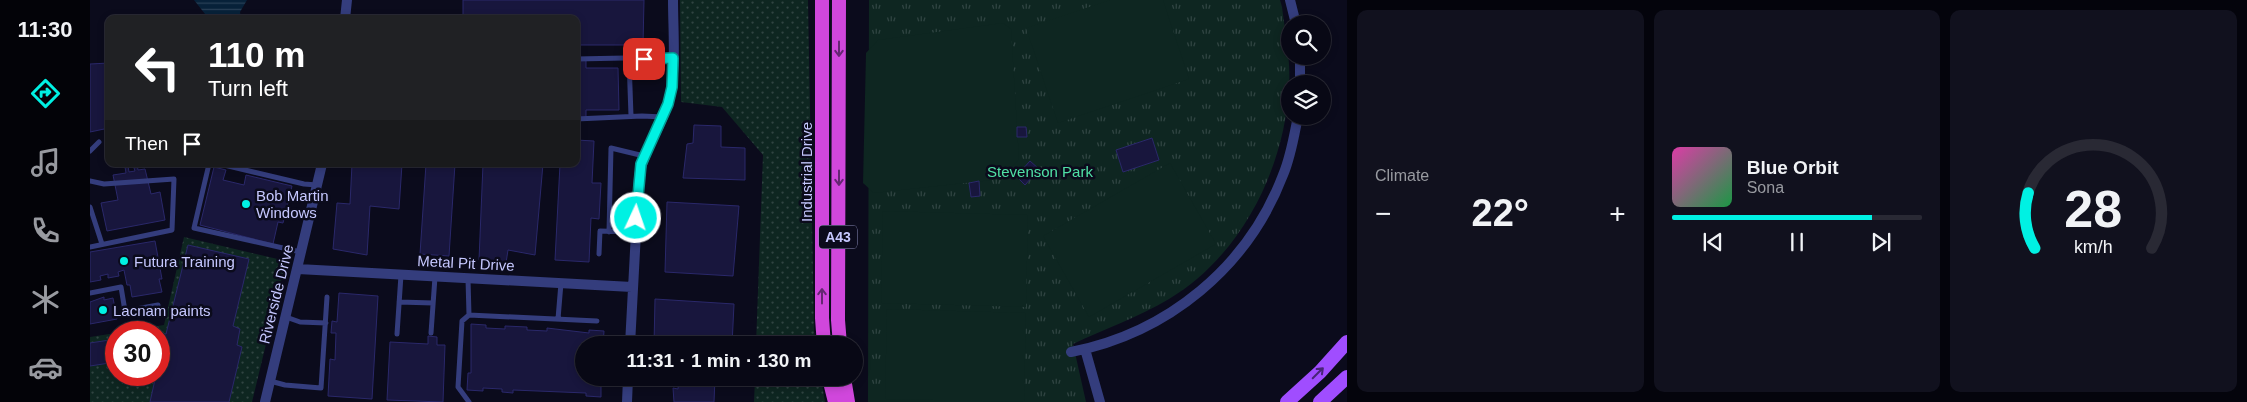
<!DOCTYPE html>
<html lang="en">
<head>
<meta charset="utf-8">
<style>
  :root { --surface:#080815; --page:#11111e; --text:#f1f3f6; --muted:#989aa0; --line:#292934; --accent:#00f1e3 }
  body { margin:0; font-family:Helvetica,sans-serif; background:var(--page); color:var(--text); height:100vh; display:flex; flex-direction:column; font-size:19px; white-space:nowrap }
  * { box-sizing:border-box; margin:0 }
  p { font-size:16px; color:var(--muted) }
  .icon { flex:none; width:28px; height:28px; fill:none; stroke:currentColor; stroke-width:2; stroke-linecap:round; stroke-linejoin:round }
  .map { position:relative; flex:1; overflow:hidden }
  .drawer { display:flex; flex-direction:column; gap:10px; padding:10px; background:#04040c; width:900px }
  .drawer>* { flex:none }
  .banner { position:absolute; left:15px; top:15px; width:475px; height:152px; border-radius:10px; box-shadow:0 2px 8px #0003,0 0 0 1px var(--line); background:#202124; color:#fff; overflow:hidden }
  .controls { position:absolute; left:1191px; top:15px; display:grid; gap:10px }
  .controls a { display:grid; place-items:center; width:50px; height:50px; border-radius:50%; background:var(--surface); box-shadow:0 2px 8px #0003,0 0 0 1px var(--line); font-size:25px }
  .speed { position:absolute; left:15px; top:321px; display:flex; gap:10px; font-size:25px; font-weight:700; text-align:center }
  .speed>* { display:grid; place-content:center; width:65px; height:65px; border-radius:50%; background:var(--surface); box-shadow:0 2px 8px #0003,0 0 0 1px var(--line); line-height:1 }
  .speed .limit { border:8px solid #d22; background:#fff; color:#111 }
  .pin { position:absolute; display:grid; place-items:center; width:42px; height:42px; color:#fff; margin:-21px; border-radius:10px; box-shadow:0 2px 8px #0006 }
  .me { position:absolute; width:55px; margin:-28px; rotate:3deg; stroke-linejoin:round; filter:drop-shadow(0 0 4px #0008) }
  .turn { display:flex; align-items:center; gap:18px; height:105px; padding:0 20px; font-size:22px }
  .turn .icon { width:65px; height:65px; stroke-width:2.5 }
  .turn b { display:block; font-size:35px; line-height:42px }
  .then { display:flex; align-items:center; height:48px; padding:0 20px; background:#0003; gap:10px; font-size:19px }
  .big { font-size:38px; font-weight:700; line-height:1.1 }
  .drawer .card { flex:1; display:flex; flex-direction:column; justify-content:center; gap:8px; min-width:0; padding:0 18px; border-radius:10px; background:var(--page) }
  .drawer .dial { align-items:center; gap:0 }
  .dial svg { height:130px; overflow:visible; fill:none; stroke:var(--line); stroke-width:7; stroke-linecap:round; text-anchor:middle }
  .dial text { fill:var(--text); stroke:none }
  .song { display:flex; align-items:center; gap:15px }
  .cover { width:60px; height:60px; border-radius:8px; background:linear-gradient(135deg,hsl(320 70% 55%),hsl(140 70% 35%)) }
  .played { height:5px; border-radius:2px; background:linear-gradient(90deg,var(--accent) 80%,var(--line) 80%) }
  .keys { display:flex; justify-content:space-around; direction:ltr }
  .heat { display:flex; justify-content:space-between; align-items:center; font-size:28px; direction:ltr }
  .drawer .tiles { flex:1; display:grid; gap:10px; grid-template-columns:repeat(3,1fr) }
  .trip { position:absolute; left:485px; top:336px; width:288px; height:50px; border-radius:25px; background:var(--surface); box-shadow:0 2px 8px #0003,0 0 0 1px var(--line); font-weight:700; line-height:50px; text-align:center }
  main { display:flex; flex:1; min-height:0 }
  .tab-bar { display:flex; flex-direction:column; width:90px; justify-content:space-around; align-items:center; background:#030308; color:var(--muted) }
  .tab-bar .icon { width:35px; height:35px }
  .tab-bar .on { color:var(--accent) }
  .tab-bar b { font-size:22px; color:var(--text) }
  .map>svg:first-child { display:block }
  .grass { fill:url(#grass-dots) }
  .park { fill:url(#park-tufts) }
  .garden { fill:#0e2621 }
  .water { fill:url(#water-rules) }
  .building { fill:#18163d; stroke:#2a286a }
  .lines { fill:none; stroke-linecap:round; stroke-linejoin:round }
  .service { stroke:#343d7d; stroke-width:5 }
  .minor { stroke:#343d7d; stroke-width:10 }
  .primary { stroke:#a04dff; stroke-width:14 }
  .trunk { stroke:#d047dc; stroke-width:14 }
  .oneway { stroke:#642672 }
  .oneway2 { stroke:#472577 }
  .route-casing { stroke:#009d94; stroke-width:12 }
  .route { stroke:#00f1e3; stroke-width:9 }
  .poi-dot { fill:#00f1e3; stroke:#0b0b1c; stroke-width:2 }
  .labels { text-anchor:middle; dominant-baseline:central; stroke-width:5; stroke-linejoin:round; paint-order:stroke }
  .shield { fill:#0b0b1c; stroke:#8e8fbb; stroke-width:1 }
  .shield-label { font-size:14px; font-weight:bold; fill:#c6c8ff }
  .park-label { font-size:15px; fill:#50e1a6; stroke:#0b0b1c }
  .street-label { font-size:15px; fill:#c6c8ff; stroke:#0b0b1c }
  .poi-label { font-size:15px; fill:#c6c8ff; stroke:#0b0b1c; text-anchor:start }
</style>
</head>
<body>
<main>
<nav class="tab-bar">
<b>11:30</b>
<svg class="icon on" aria-label="directions" viewBox="0 0 24 24"><path d="M12 3l9 9-9 9-9-9zM9 14v-3h6M13 9l2 2-2 2"/></svg>
<svg class="icon" aria-label="music" viewBox="0 0 24 24"><path d="M9 18V5l10-2v13"/><circle cx="6" cy="18" r="3"/><circle cx="16" cy="16" r="3"/></svg>
<svg class="icon" aria-label="phone" viewBox="0 0 24 24"><path d="M5 4h4l2 5-3 2q2 4 5 5l2-3 5 2v4C11 20 4 13 5 4z"/></svg>
<svg class="icon" aria-label="climate" viewBox="0 0 24 24"><path d="M12 3v18M4 7l16 10M4 17L20 7"/></svg>
<svg class="icon" aria-label="car" viewBox="0 0 24 24"><path d="M5 17H2v-5l4-1 3-4h7l3 4 3 1v5h-3M9 17h6M6 11h13"/><circle cx="7" cy="17" r="2"/><circle cx="17" cy="17" r="2"/></svg>
</nav>
<div class="map">
<svg width="1257" height="402" viewBox="0 0 1257 402">
  <defs>
    <pattern id="grass-dots" width="8" height="8" patternUnits="userSpaceOnUse" patternTransform="scale(1.25)"><rect width="8" height="8" fill="#0e2621"/><path d="M2 2h.1M6 6h.1" fill="none" stroke="#304442" stroke-width="1.8" stroke-linecap="round"/></pattern>
    <pattern id="park-tufts" width="24" height="20" patternUnits="userSpaceOnUse" patternTransform="scale(1.25)"><rect width="24" height="20" fill="#0e2621"/><path d="M3 7l-1-3M5 7V3M7 7l1-3M15 17l-1-3M17 17v-4M19 17l1-3" fill="none" stroke="#304442"/></pattern>
    <pattern id="water-rules" width="6" height="5" patternUnits="userSpaceOnUse" patternTransform="scale(1.25)"><rect width="6" height="5" fill="#072139"/><path d="M0 2.5h6" fill="none" stroke="#2a4057"/></pattern>
  </defs>
  <rect width="100%" height="100%" fill="#0b0b1c"/>
  <path class="grass" d="M590,0h128l6,330 2,15h-60l7,-190 -41,-48 -41,-5z
    M94,237l102,24 -34,141h-162v-65l26,-4v42h43v-43h-39l44,-7z
    M665,378h66l4,24h-71z"/>
  <path class="park" d="M779,0h411l2,7c3,25 9,53 7,79 -4,82 -48,170 -120,213 -30,18 -65,30 -96,45l13,58h-218z"/>
  <path class="garden" d="M1020,0h53l26,79 -131,44 -32,-95z
    M913,23l8,6 8,130 -18,20 -127,14 -11,-10 3,-130 12,-13z
    M1080,163l46,81 -127,73 -46,-81z
    M793,211l145,4 -2,92 -145,-4z
    M797,309l139,4 -2,89 -139,-3z"/>
  <path class="water" d="M104,0h53l-7,12 1,7h-32z"/>
  <path class="building" d="M373,0h181l-1,45h-67v-26h-113z
    M496,58v10h32l1,42h-33v8h-10v-59z
    M19,63v65l-19,4v-68z
    M604,125l27,1v21l24,1v32l-62,-2 4,-34 6,-1z
    M927,127h9l1,10h-10z
    M1062,138l7,22 -36,12 -7,-22z
    M486,140l18,1 -2,42h9l-2,36 -8,-1 -2,44 -34,-2 5,-96h16z
    M940,161l9,8 -14,16 -6,-6 2,-2 -1,-5z
    M47,164l1,6 7,-1 6,25 9,-2 5,28 -58,11 -6,-28 17,-3 -5,-25 13,-2 -1,-6 3,-1 1,6 6,-1 -2,-6z
    M262,164h50l-3,45 -29,-3 -3,49 -34,-6 4,-46 13,1z
    M336,164h29l-6,92 -29,-2z
    M393,164h60l-8,91 -27,-5 -2,13 -27,-3z
    M124,167l12,3 -3,10 21,5 2,-10 46,11 -9,37 -5,-1 -5,22 -73,-19z
    M889,181l1,15 -9,1 -2,-14z
    M577,202l72,4 -6,70 -68,-4z
    M65,241l7,38h-3l3,13 -30,5 -2,-12h-3l-3,-15 -6,2 1,4 -11,2v-4l-8,2 1,4 -11,2v-30z
    M98,245l61,14 -16,67 7,3 -3,16 5,2 -13,55h-79l6,-27h3l1,-19h-1v-23l7,1z
    M249,293l39,3 -6,103 -44,-3 2,-37 5,1 1,-27h-5l1,-12 5,1z
    M14,297v3l9,-2 4,21 -27,5v-22z
    M565,299l79,5 -2,41h-78z
    M381,324l15,1v3l19,1v-3l22,1v3l20,1v-3l42,5v-3l15,1 -1,14h-19v33l17,1v18l-15,-1v-3l-73,-3v3l-11,-1v-3l-19,-1v3l-16,-1 1,-17h3z
    M338,336l9,1v8h8l-2,57 -56,-2 3,-58 38,2z
    M26,339v23l-26,4v-23z
    M589,378h36l-1,24h-40l-1,-14 5,1z"/>
  <g class="lines">
    <path class="service" d="M486,59l97,-2
      M539,59l2,57
      M486,119l66,-3 21,1
      M0,151l9,-9
      M119,164l-15,64 107,24
      M130,164l84,20 13,1
      M0,181l14,3 70,-5 -2,51 -82,17
      M0,207l12,37
      M519,232l2,-84 33,8
      M509,254l1,-23 35,1
      M378,279l1,36 128,6
      M0,293l31,-6 4,24 33,-6
      M309,302l34,1
      M196,317l14,5 26,1
      M468,319l3,-36
      M341,333l4,-56
      M307,334l4,-59
      M180,381l15,4 36,3 6,-91
      M379,402l-11,-15 4,-66 7,-6"/>
    <path class="minor" d="M1200,0l6,24
      M255,19l2,-19
      M1210,56v28
      M208,269l334,18
      M540,345l9,-169c5,-26 21,-47 29,-72 9,-33 5,-70 5,-104
      M995,349l15,53
      M981,352c97,-19 177,-85 212,-177 8,-19 11,-39 15,-59
      M175,402l57,-238
      M537,402l1,-24"/>
    <path class="primary" d="M1197,402l33,-30 27,-30
      M1230,402l27,-25"/>
    <path class="trunk" d="M732,0v318l2,27
      M749,0l-1,320 2,25
      M739,378l6,24
      M754,378l4,24"/>
  </g>
  <defs><path id="oneway-shaft" d="M-6 0H5M1.5-3L5.5 0L1.5 3" fill="none" stroke-width="1.6" stroke-linecap="round" stroke-linejoin="round" transform="scale(1.25)"/></defs>
  <g class="oneway">
    <use href="#oneway-shaft" transform="translate(749 49) rotate(90)"/>
    <use href="#oneway-shaft" transform="translate(749 178) rotate(90)"/>
    <use href="#oneway-shaft" transform="translate(732 296) rotate(-90)"/>
  </g>
  <use class="oneway2" href="#oneway-shaft" transform="translate(1228 373) rotate(-45)"/>
  <g class="lines">
    <g class="route-casing">
      <path id="route" d="M546,218l5,-54 27,-60 4,-17 1,-29 -29,1"/>
    </g>
    <use href="#route" class="route"/>
  </g>
  <g class="poi-dot">
    <circle cx="156" cy="204" r="5"/>
    <circle cx="34" cy="261" r="5"/>
    <circle cx="13" cy="310" r="5"/>
  </g>
  <g class="labels">
    <rect class="shield" x="729" y="225.5" width="38" height="23" rx="4"/>
    <g class="shield-label">
      <text x="748" y="237">A43</text>
    </g>
    <g class="park-label">
      <text x="950" y="171">Stevenson Park</text>
    </g>
    <g class="street-label">
      <text transform="translate(716 172) rotate(-90)">Industrial Drive</text>
      <text transform="translate(376 263) rotate(3)">Metal Pit Drive</text>
      <text transform="translate(186 294) rotate(-76)">Riverside Drive</text>
    </g>
    <g class="poi-label">
      <text x="166" y="195">Bob Martin<tspan x="166" dy="17">Windows</tspan></text>
      <text x="44" y="261">Futura Training</text>
      <text x="23" y="310">Lacnam paints</text>
    </g>
  </g>
</svg>
<div class="controls">
<a><svg class="icon" aria-label="search" viewBox="0 0 24 24"><circle cx="10" cy="10" r="6"/><path d="M15 15l6 6"/></svg></a>
<a><svg class="icon" aria-label="layers" viewBox="0 0 24 24"><path d="M12 4l9 5-9 5-9-5zM3 14l9 5 9-5"/></svg></a>
</div>
<div class="speed"><div class="limit">30</div></div>
<div class="pin" style="left:554px;top:59px;background:#d93025"><svg class="icon" aria-label="arrive" viewBox="0 0 24 24"><path d="M6 21V4h12l-3 4 3 4H6"/></svg></div>
<svg class="me" style="left:546px;top:218px" viewBox="-20 -20 40 40"><circle r="17" fill="#00f1e3" stroke="#fff" stroke-width="3"/><path d="M0-11L8 9 0 5-8 9z" fill="#fff"/></svg>
<div class="trip">11:31 · 1 min · 130 m</div>
<div class="banner">
<div class="turn"><svg class="icon" aria-label="left" viewBox="0 0 24 24"><path d="M17 20v-9H6M10 6l-5 5 5 5"/></svg><div><b>110 m</b>Turn left</div></div>
<div class="then">Then<svg class="icon" aria-label="arrive" viewBox="0 0 24 24"><path d="M6 21V4h12l-3 4 3 4H6"/></svg></div>
</div>
</div>
<section class="drawer">
<div class="tiles">
<div class="card"><p>Climate</p>
<div class="heat"><a>−</a><b class="big">22°</b><a>+</a></div>
</div>
<div class="card">
<div class="song"><i class="cover"></i><div><b>Blue Orbit</b><p>Sona</p></div></div>
<div class="played"></div>
<div class="keys"><svg class="icon" aria-label="previous" viewBox="0 0 24 24"><path d="M18 5L8 12l10 7zM5 5v14"/></svg><svg class="icon" aria-label="pause" viewBox="0 0 24 24"><path d="M8 5v14M16 5v14"/></svg><svg class="icon" aria-label="next" viewBox="0 0 24 24"><path d="M6 5l10 7-10 7zM19 5v14"/></svg></div>
</div>
<div class="card dial"><svg viewBox="0 0 100 80">
<path d="M14 69A42 42 0 1 1 86 69"/>
<path d="M14 69A42 42 0 0 1 10 35" stroke="#00f1e3"/>
<text x="50" y="56" font-size="32" font-weight="700">28</text>
<text x="50" y="72" font-size="11">km/h</text>
</svg></div>
</div>
</section>
</main>
</body>
</html>
